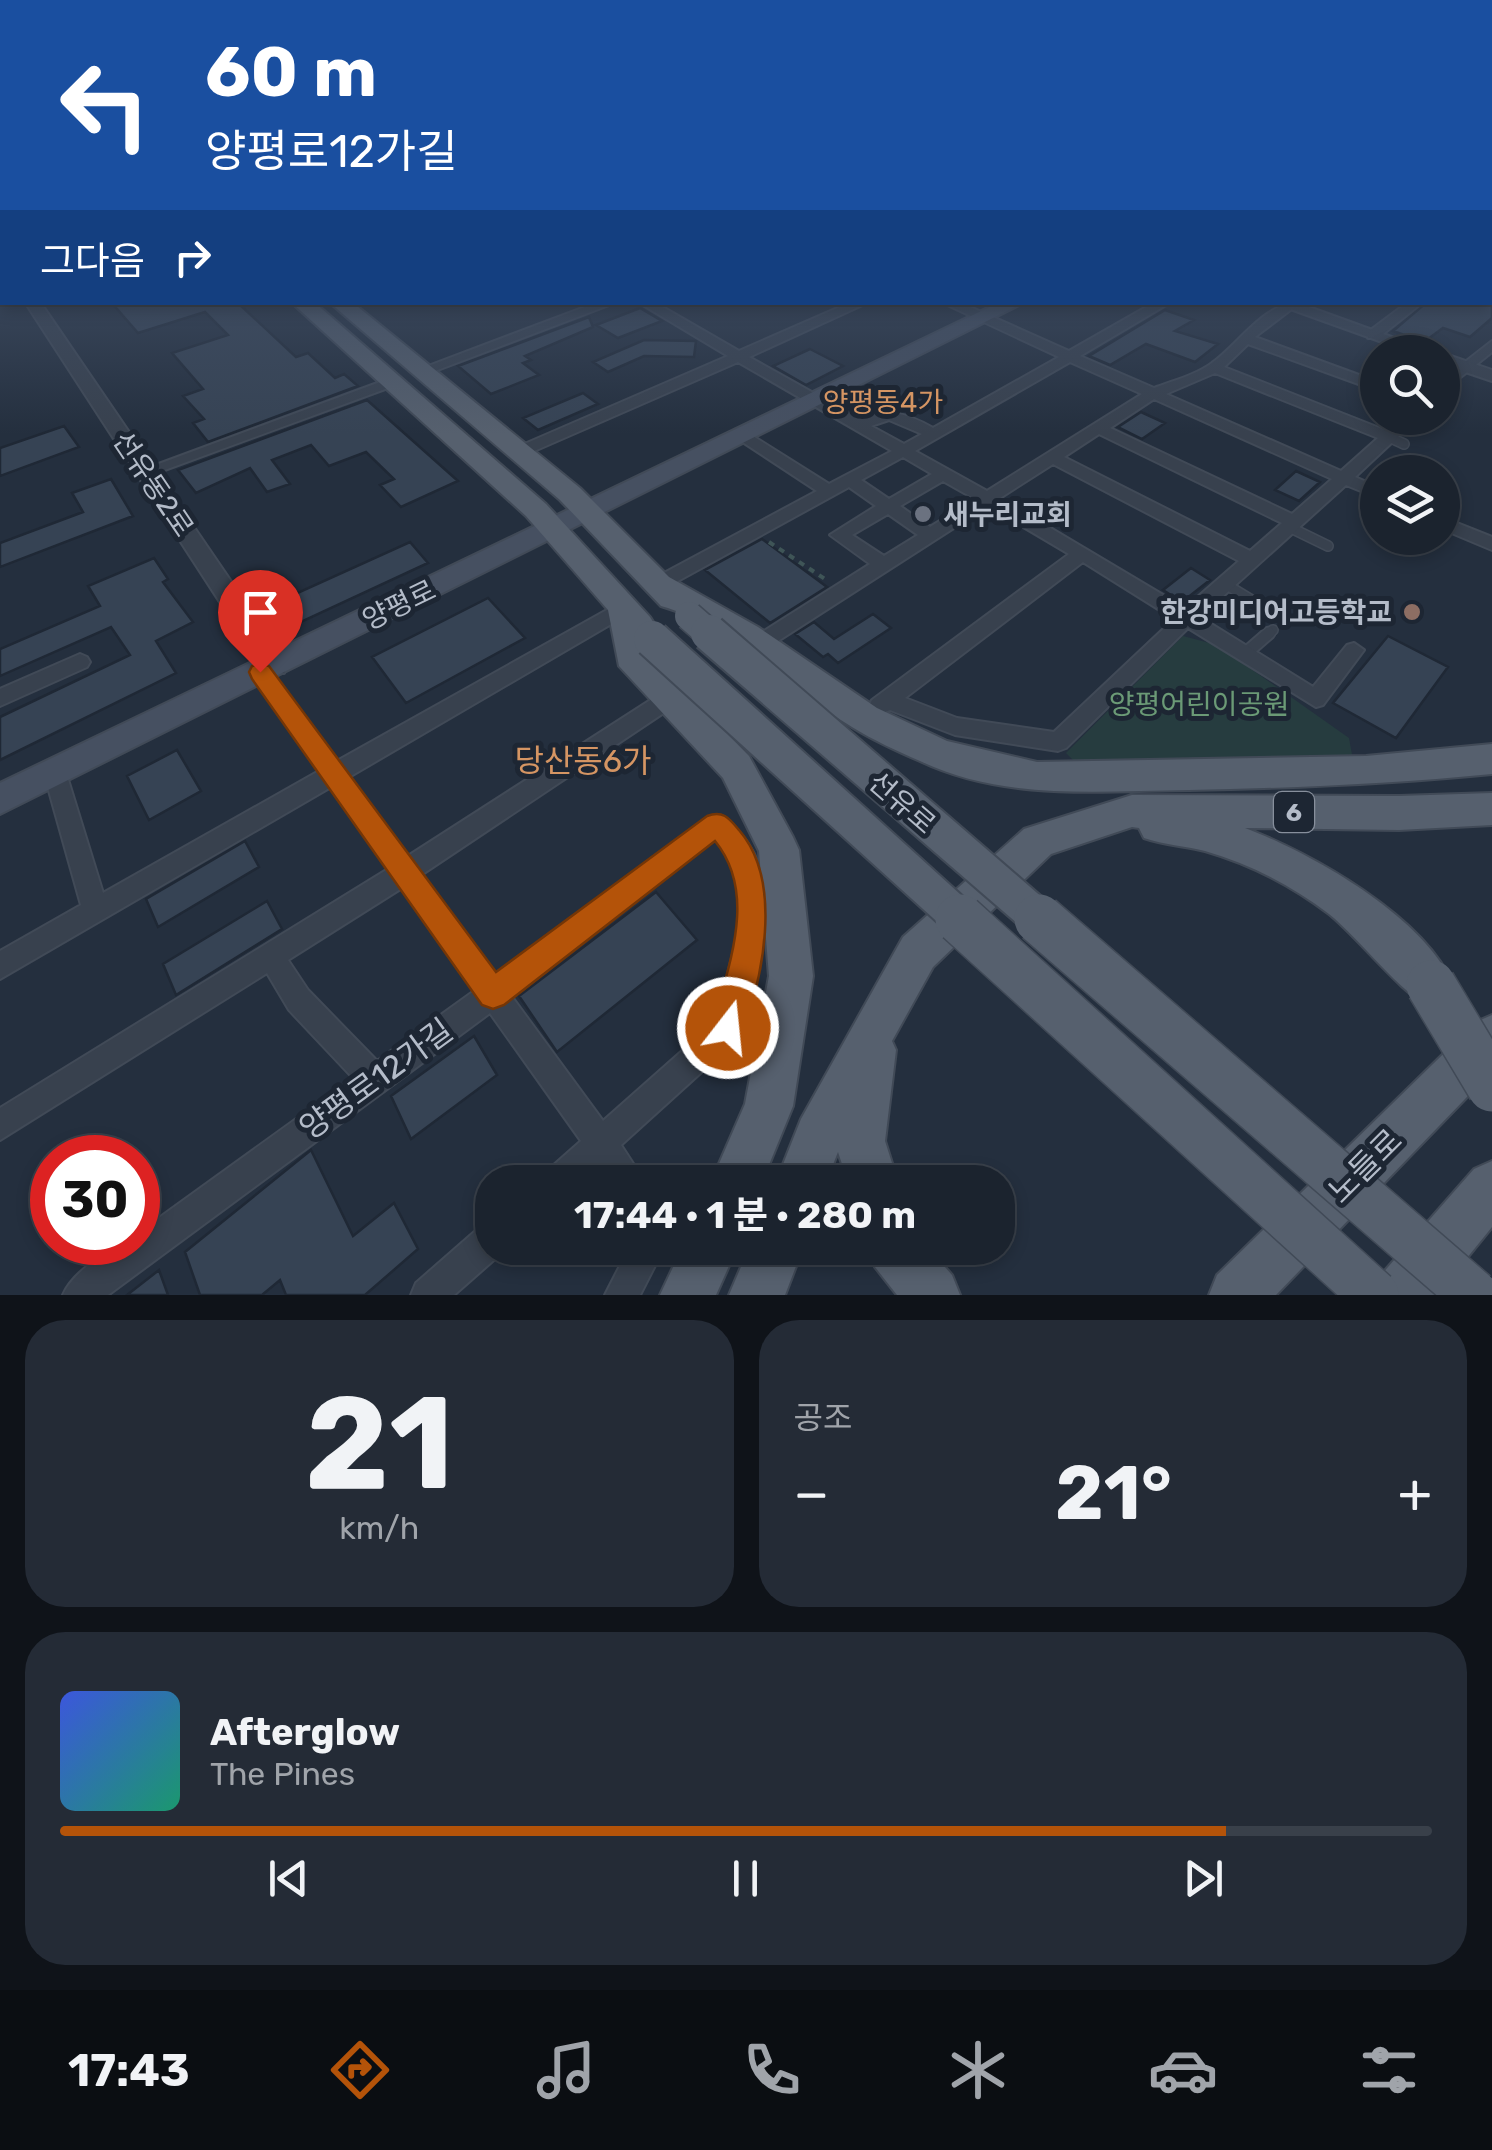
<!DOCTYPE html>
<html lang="ko">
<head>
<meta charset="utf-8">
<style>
  :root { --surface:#1b232e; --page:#242b36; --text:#f1f3f6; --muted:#a0a4aa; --line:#39404a; --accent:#b45309 }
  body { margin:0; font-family:Rubik,"Noto Sans KR",sans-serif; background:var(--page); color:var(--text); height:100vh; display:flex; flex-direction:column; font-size:38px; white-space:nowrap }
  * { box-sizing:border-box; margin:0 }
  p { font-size:32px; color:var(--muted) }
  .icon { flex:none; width:55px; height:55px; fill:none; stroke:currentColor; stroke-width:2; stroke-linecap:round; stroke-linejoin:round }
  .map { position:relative; height:1295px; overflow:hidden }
  .details { display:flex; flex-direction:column; gap:25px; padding:25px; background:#0f1319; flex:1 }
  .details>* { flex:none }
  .banner { position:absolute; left:0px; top:0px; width:1492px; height:305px; box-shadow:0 5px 15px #0003,0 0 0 2px var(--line); background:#1a4fa0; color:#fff; overflow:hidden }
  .fabs { position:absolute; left:1360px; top:335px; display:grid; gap:20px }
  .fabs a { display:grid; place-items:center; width:100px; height:100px; border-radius:50%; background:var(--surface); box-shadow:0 5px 15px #0003,0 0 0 2px var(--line); font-size:50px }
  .speed { position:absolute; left:30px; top:1135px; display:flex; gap:20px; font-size:50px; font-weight:700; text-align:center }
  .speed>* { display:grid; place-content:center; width:130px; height:130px; border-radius:50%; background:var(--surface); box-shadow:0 5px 15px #0003,0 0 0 2px var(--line); line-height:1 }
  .speed .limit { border:15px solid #d22; background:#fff; color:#111 }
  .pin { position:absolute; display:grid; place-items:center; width:85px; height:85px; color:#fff; margin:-102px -42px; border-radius:50% 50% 50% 0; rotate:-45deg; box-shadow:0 0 10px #0007 }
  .pin .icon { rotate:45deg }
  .me { position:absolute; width:110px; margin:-55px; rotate:16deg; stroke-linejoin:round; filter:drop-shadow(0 0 8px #0008) }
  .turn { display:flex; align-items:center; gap:35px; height:210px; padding:0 40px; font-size:45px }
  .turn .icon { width:130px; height:130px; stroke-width:2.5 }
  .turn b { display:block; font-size:70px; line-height:85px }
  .then { display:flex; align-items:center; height:95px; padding:0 40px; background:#0003; gap:20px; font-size:38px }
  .big { font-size:75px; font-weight:700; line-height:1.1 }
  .details .tile { flex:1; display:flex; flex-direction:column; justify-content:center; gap:15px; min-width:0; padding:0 35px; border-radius:40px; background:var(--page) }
  .details .dial { align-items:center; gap:0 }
  .dial b { font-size:130px; line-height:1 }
  .song { display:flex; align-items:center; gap:30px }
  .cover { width:120px; height:120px; border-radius:15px; background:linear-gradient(135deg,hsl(230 70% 55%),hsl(160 70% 35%)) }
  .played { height:10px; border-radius:5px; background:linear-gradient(90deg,var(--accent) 85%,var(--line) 85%) }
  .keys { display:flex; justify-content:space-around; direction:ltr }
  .heat { display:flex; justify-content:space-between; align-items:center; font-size:55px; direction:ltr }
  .details .tiles { flex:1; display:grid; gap:25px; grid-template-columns:1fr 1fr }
  .tile:last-child { grid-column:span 2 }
  .trip { position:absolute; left:475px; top:1165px; width:540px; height:100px; border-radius:40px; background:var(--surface); box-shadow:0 5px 15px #0003,0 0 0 2px var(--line); font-weight:700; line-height:100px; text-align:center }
  .menu { display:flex; height:160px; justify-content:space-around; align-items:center; background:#0b0e12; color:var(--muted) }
  .menu .icon { width:70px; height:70px }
  .menu .on { color:var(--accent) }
  .menu b { font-size:45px; color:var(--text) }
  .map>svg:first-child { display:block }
  .green { fill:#263c3f }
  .building { fill:#364354; stroke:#1f2835; stroke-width:2.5 }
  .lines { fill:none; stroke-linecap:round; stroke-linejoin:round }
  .service-far1-casing { stroke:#414a57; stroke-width:12 }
  .service-casing { stroke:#414a57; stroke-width:15 }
  .minor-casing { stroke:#414a57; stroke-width:4 }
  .tertiary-casing { stroke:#414a57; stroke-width:4 }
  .secondary-casing { stroke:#414a57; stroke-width:4 }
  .primary-casing { stroke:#414a57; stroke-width:4 }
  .path { stroke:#3f5557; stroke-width:4; stroke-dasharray:6 6; stroke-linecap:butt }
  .service-far1 { stroke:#38414e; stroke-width:9 }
  .service { stroke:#38414e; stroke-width:11 }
  .minor { fill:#38414e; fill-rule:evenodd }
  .tertiary { fill:#38414e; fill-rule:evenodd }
  .secondary { fill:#465061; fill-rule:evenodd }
  .primary { fill:#56606e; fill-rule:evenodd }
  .primary-bridge-far2-casing { stroke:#414a57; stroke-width:31; stroke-linecap:butt }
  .primary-bridge-far1-casing { stroke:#414a57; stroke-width:40; stroke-linecap:butt }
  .primary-bridge-casing { stroke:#414a57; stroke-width:52; stroke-linecap:butt }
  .primary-bridge-far2 { stroke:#56606e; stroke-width:28 }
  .primary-bridge-far1 { stroke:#56606e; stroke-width:36 }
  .primary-bridge { stroke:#56606e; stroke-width:49 }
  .route { fill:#b45309; stroke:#753606; stroke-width:2.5 }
  .worship-dot { fill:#6b7280; stroke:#1d2633; stroke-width:4 }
  .education-dot { fill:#8d6e63; stroke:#1d2633; stroke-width:4 }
  .labels { text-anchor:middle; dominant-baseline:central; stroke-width:10; stroke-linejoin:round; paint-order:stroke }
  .shield { fill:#1d2633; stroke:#878f9c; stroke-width:2.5 }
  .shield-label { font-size:25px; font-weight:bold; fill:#b4bcc9 }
  .far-quarter-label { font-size:28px; fill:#d59563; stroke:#1d2633 }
  .street-label { font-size:28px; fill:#b4bcc9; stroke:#1d2633 }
  .poi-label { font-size:28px; font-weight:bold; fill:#b4bcc9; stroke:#1d2633; text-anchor:start }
  .park-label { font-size:28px; fill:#6b9a76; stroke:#1d2633 }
  .quarter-label { font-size:32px; fill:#d59563; stroke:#1d2633 }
  .near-street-label { font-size:32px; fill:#b4bcc9; stroke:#1d2633 }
</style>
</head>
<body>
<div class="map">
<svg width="1492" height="1295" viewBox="0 0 1492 1295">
  <rect width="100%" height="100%" fill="#242f3e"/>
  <path class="green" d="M1183,636l34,9 132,93 4,22 -275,5 -12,-12z"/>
  <path class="building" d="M111,302h126l59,55 12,-4 27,25 9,-4 14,12 -150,56 -15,-19 11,-4 -21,-23 20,-7 -31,-36 56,-18 -23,-23 -67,21z
    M1427,302h65v16l-22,19 -27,-9 -19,14 -31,-11z
    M640,308l22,13 -44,17 -22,-13z
    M1165,310l29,10 -19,11 43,13 -23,18 -49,-18 -36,21 -21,-9z
    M589,317l4,10 -68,29 6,4 -8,3 16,12 -48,19 -33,-28z
    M644,340l52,1 -2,16 -50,-1 -36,16 -15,-10z
    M810,349l33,17 -37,19 -33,-19z
    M583,393l15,11 -60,26 -15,-12z
    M367,400l91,81 -57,26 -21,-22 14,-6 -28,-27 -37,14 -18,-21 -39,15 18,24 -23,8 -17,-24 -54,25 -18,-23z
    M1141,412l24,11 -23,16 -24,-12z
    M64,426l15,21 -79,29v-28z
    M1296,471l24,11 -21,19 -24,-11z
    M111,479l22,37 -133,51v-24l83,-31 -11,-19z
    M762,539l65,48 -57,36 -65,-53z
    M410,542l18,21 -140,65 -15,-24z
    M154,558l14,21 -5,3 30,40 -37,19 20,32 -176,87v-43l130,-62 -19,-28 -111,49v-27l100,-43 -12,-20z
    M1191,568l19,12 -28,22 -19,-12z
    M488,598l37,40 -119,65 -34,-46z
    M873,614l18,14 -53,35 -10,-9 -5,3 -28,-23 19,-12 20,17z
    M1388,636l60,31 -52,71 -63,-35z
    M177,750l24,41 -52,29 -22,-44z
    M245,841l14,26 -101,60 -12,-28z
    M656,892l41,48 -140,112 -38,-56z
    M267,901l15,28 -106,66 -13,-31z
    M474,1036l23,39 -86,64 -20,-43z
    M311,1150l42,86 41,-33 24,46 -53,46h-79l-6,-15 -18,15h-62l-15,-43z
    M159,1270l9,25h-41z"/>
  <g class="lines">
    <g class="service-far1-casing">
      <path id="service-far1" d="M1389,437l15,7
        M1289,527l39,19
        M1225,584l38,23
        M1266,636l7,-6"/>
    </g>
    <g class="service-casing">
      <path id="service" d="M1246,653l23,-20"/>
    </g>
    <g class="minor-casing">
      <path id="minor" d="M1490,266l2,1v8l-2,-1z
        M598,302h19l-190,72 -12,-3z
        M638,302h16l85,49 112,-49h18l-120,55 111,62c29,-11 46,-6 73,9l126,-71 -118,-55h18l110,49 86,-49h16l-91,54 74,32c18,-7 42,-13 58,-25 27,-19 52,-61 89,-61l-46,35 123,45v9l-130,-47 -24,23 163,64 15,-13h16l-63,59 23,10v11l-32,-13 -146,132 113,70 34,-42 7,-2 10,7 -41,55 -7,2 -128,-79 -122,120 -8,3 -103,-16 -65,-25 -10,4 -8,-2 -3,-6 3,-6 197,-146 -81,-48 -221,142h-14l-3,-5 3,-5 117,-74 -40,-29 46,-29 -27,-19 -184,101h-14l-2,-4 2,-4 166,-89 -79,-52v-6h10l81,51 63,-33 -154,-89 -213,93h-12v-6l215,-93zM1070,362l72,32 -155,97 -72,-40zM1215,373l163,65 -37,33 -175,-77zM1154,399l178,80 -40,35 -182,-86zM889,420l33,14 -18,10 -33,-18zM1099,434l183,89 -32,28 -186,-94zM903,457l29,17 -43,25 -28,-19zM1053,464l186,97 -54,47 -185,-110zM943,481l32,18 -45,28 -30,-21zM888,514l30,21 -34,21 -32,-21zM1083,562l91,57 -120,113 -97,-14 -52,-20z
        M1408,302h15l-45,36h-10v-6z
        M1492,341v11l-50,40v-12z
        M391,378l5,1v6l-245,90 -6,2 -8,-5z
        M1442,517l50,20v13l-50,-21z
        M623,601l10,7 -3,5 -281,164 59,79 255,-164h14l4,6 -4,6 -256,171 75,100 213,-158c15,-6 21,5 31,16 48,55 17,134 2,196l-4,10 -117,106 24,37h-35l-11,-16 -18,16h-39l5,-11 34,-30 -91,-128 -382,282h-45c9,-22 51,-53 75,-53v-9l215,-155 -64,-68 -22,-37 -267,167v-32l388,-239 -57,-82 -331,192v-28l81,-46 -37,-132 3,-7 8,-2 8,2 3,7 37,120 216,-122 -65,-93 -3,-5 3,-5h14l69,93zM715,839l15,18 9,30 1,39 -24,95 -113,100 -91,-124zM402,888l72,103 -97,70 -69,-71 -20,-30z
        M80,654l7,3 3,5 -3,5 -87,39v-17z
        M492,1223v25h13l-1,3 -50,44h-43l5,-12 64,-56z
        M629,1248h35l-24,47h-35z"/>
    </g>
    <g class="tertiary-casing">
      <path id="tertiary" d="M0,253h2v10h-2z
        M0,277l2,1v8l-2,1z
        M25,302h15l244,357 4,7 -4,7h-18z
        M1271,302h24l138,50h-23z
        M1442,353l50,17v11l-50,-17z"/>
    </g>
    <g class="secondary-casing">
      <path id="secondary" d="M1000,302h25l-1025,512v-31z"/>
    </g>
    <g class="primary-casing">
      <path id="primary" d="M291,302h23l232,202 104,113 5,8 -12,10 4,17 102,104 44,81 6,13 14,126 -20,130 -31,76h-51l34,-78 24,-128 -10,-125 -36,-73 -104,-112 -11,-56 -82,-94z
        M329,302h23l228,186 89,89 89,50 119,81 70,33 90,21 329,-6 126,-12v30c-101,10 -201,14 -303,16 -91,1 -185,11 -269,-29 -23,-10 -47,-21 -68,-34 -63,-39 -120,-101 -191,-121l-101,-106z
        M1492,793v32l-93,5 -154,-2c66,25 180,89 208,157l-6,16 -16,6c-29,-12 -72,-69 -102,-93 -38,-29 -79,-50 -124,-63 -20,-5 -41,-6 -61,-13l-5,-10 -7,-1 -81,27 -118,113 -41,74 4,9 -11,91 13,41h-50l-10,-30 -12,30h-50l25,-63 102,-182 121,-108 108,-34 267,1z
        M1492,1015v56l-216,224h-67l8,-20 259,-253z
        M1492,1161v66l-55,68h-64l8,-20 93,-106z
        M682,1248h55l-21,47h-56z
        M749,1248h54l-18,47h-56z
        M867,1248h61l24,27 8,20h-63l-22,-28z"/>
    </g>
    <path class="path" d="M769,542l59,39"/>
    <use href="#service-far1" class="service-far1"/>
    <use href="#service" class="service"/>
    <use href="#minor" class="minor"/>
    <use href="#tertiary" class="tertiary"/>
    <use href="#secondary" class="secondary"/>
    <use href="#primary" class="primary"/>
    <g class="primary-bridge-far2-casing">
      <path id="primary-bridge-far2" d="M689,616l23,20"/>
    </g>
    <g class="primary-bridge-far1-casing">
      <path id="primary-bridge-far1" d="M709,633l333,288
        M652,639l311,282"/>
    </g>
    <g class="primary-bridge-casing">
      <path id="primary-bridge" d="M960,919l414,376
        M1039,919l435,376
        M1431,985l61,102"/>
    </g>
    <use href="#primary-bridge-far2" class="primary-bridge-far2"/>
    <use href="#primary-bridge-far1" class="primary-bridge-far1"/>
    <use href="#primary-bridge" class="primary-bridge"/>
  </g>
  <linearGradient id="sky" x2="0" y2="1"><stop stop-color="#141a22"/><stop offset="0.58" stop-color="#3f4d63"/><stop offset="1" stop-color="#3f4d63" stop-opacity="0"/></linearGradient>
  <rect width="1492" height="434" fill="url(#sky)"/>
  <path class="route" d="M260,664l9,2 227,306 211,-156c16,-6 22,2 32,14 45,52 24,151 0,210l-11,5 -12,-5 -4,-12c15,-60 47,-133 3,-187l-211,164 -11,4 -11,-4 -230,-326 -3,-7 3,-6z"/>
  <circle class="worship-dot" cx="923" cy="514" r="10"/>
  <circle class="education-dot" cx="1412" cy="612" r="10"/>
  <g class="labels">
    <rect class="shield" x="1274" y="792" width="40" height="40" rx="8"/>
    <g class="shield-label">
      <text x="1294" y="812">6</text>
    </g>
    <g class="far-quarter-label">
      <text x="883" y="402">양평동4가</text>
    </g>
    <g class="street-label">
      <text transform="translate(153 484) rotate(56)">선유동2로</text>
      <text transform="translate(399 605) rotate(-26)">양평로</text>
      <text transform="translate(902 803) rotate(41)">선유로</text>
    </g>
    <g class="poi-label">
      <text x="943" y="514">새누리교회</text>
      <text x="1392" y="612" text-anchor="end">한강미디어고등학교</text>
    </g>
    <g class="park-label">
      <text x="1199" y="704">양평어린이공원</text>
    </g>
    <g class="quarter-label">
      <text x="583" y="761">당산동6가</text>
    </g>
    <g class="near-street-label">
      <text transform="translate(376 1079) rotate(-36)">양평로12가길</text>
      <text transform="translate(1365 1166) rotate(-45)">노들로</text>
    </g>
  </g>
</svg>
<div class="fabs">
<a><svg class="icon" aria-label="search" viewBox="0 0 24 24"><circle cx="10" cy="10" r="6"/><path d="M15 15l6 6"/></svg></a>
<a><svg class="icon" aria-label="layers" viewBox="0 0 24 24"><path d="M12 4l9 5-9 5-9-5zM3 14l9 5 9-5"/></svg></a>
</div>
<div class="speed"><div class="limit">30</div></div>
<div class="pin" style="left:260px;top:672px;background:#d93025"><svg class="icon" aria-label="arrive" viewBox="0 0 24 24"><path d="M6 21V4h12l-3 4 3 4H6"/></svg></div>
<svg class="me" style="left:728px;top:1028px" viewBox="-20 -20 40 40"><circle r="17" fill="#b45309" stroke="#fff" stroke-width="3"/><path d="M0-11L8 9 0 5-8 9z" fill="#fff"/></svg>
<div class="trip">17:44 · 1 분 · 280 m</div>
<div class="banner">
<div class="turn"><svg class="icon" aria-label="left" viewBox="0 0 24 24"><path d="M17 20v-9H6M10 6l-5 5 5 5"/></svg><div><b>60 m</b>양평로12가길</div></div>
<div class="then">그다음<svg class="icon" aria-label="right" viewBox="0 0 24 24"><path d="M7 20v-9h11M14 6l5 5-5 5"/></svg></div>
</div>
</div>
<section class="details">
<div class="tiles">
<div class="tile dial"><b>21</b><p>km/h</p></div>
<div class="tile"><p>공조</p>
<div class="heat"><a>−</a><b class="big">21°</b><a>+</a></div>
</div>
<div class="tile">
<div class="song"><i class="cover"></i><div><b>Afterglow</b><p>The Pines</p></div></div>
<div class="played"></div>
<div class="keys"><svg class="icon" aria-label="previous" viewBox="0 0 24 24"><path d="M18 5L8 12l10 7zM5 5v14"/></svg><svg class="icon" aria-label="pause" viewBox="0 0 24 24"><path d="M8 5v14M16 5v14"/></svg><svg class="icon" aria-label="next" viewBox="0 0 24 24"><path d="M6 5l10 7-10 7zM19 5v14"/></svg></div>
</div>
</div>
</section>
<nav class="menu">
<b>17:43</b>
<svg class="icon on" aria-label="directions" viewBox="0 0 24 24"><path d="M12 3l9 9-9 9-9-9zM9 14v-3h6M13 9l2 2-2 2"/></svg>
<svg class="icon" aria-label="music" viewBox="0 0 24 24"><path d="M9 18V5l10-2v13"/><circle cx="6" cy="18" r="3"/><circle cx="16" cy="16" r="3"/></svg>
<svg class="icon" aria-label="phone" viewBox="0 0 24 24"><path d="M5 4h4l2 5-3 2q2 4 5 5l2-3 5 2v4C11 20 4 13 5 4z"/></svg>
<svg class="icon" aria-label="climate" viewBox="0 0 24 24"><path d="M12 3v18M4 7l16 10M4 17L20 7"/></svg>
<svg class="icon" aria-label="car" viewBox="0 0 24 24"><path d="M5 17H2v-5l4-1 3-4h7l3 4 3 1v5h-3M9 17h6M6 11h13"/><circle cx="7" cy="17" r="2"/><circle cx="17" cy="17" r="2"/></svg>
<svg class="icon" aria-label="filters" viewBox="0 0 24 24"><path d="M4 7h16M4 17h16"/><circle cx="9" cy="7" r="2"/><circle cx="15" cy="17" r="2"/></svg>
</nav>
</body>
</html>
